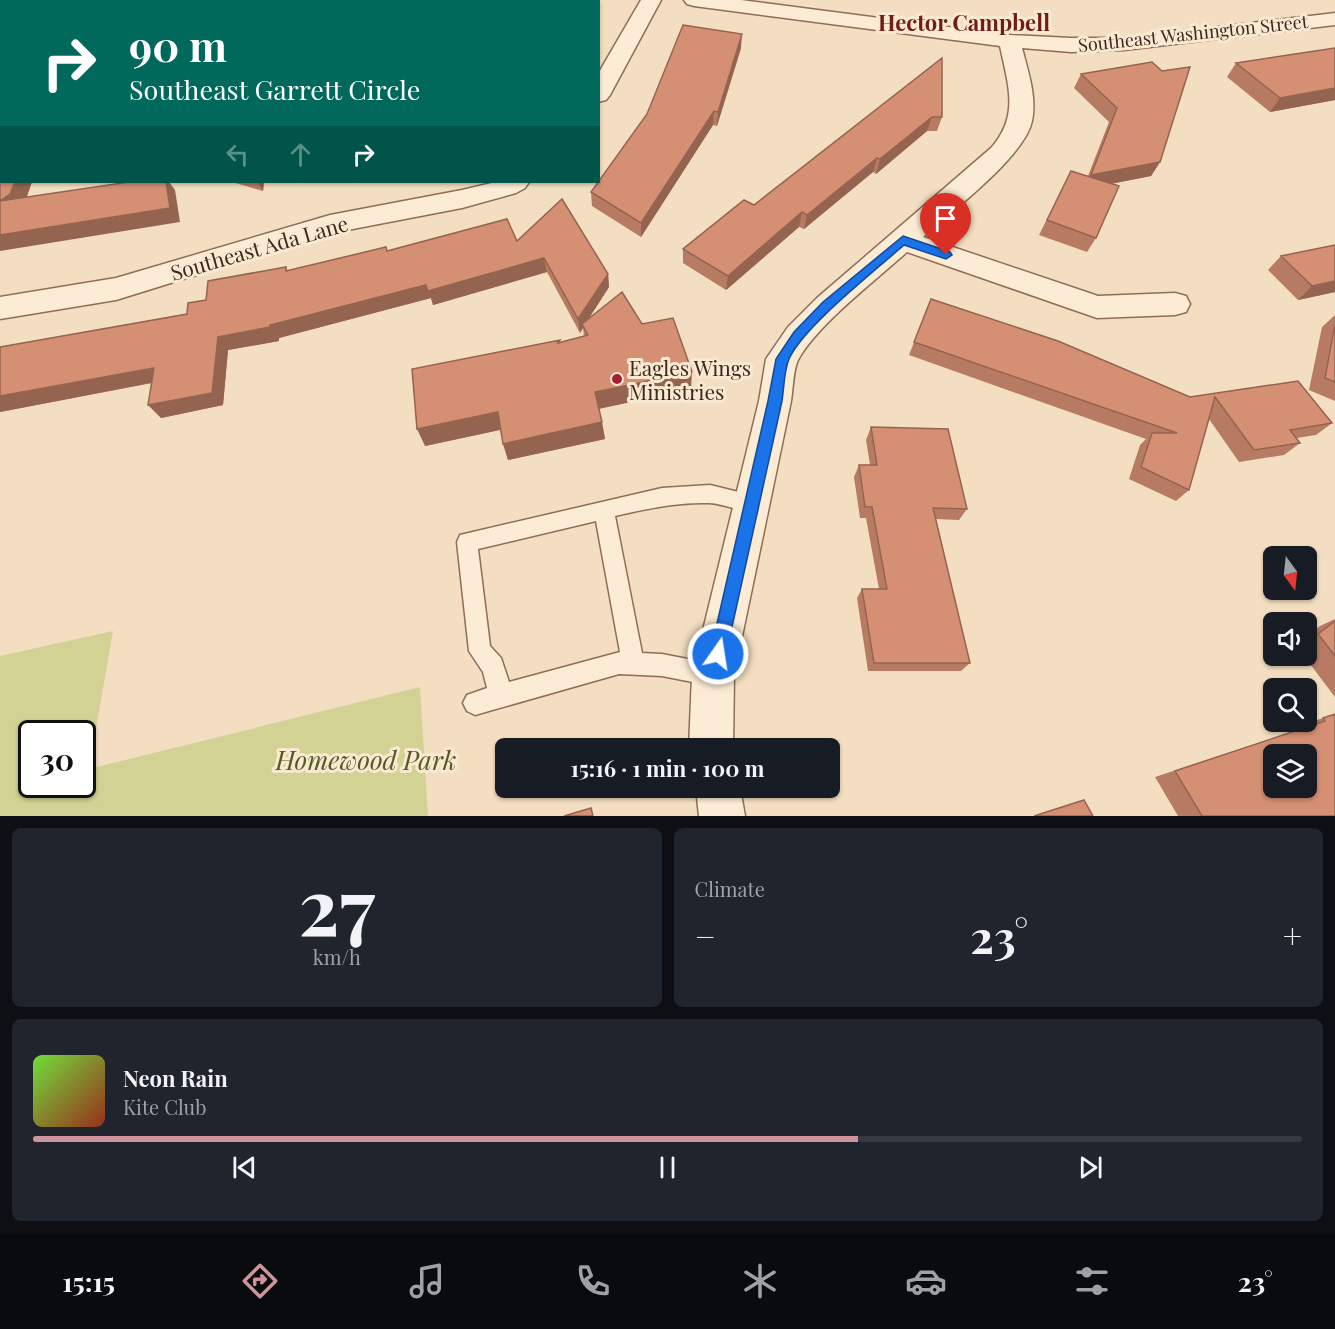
<!DOCTYPE html>
<html lang="en">
<head>
<meta charset="utf-8">
<style>
  :root { --surface:#171b24; --page:#20242c; --text:#f1f3f6; --muted:#9ea1a6; --line:#363941; --accent:#ce949d }
  body { margin:0; font-family:"Playfair Display",serif; background:var(--page); color:var(--text); height:100vh; display:flex; flex-direction:column; font-size:22px; white-space:nowrap }
  * { box-sizing:border-box; margin:0 }
  p { font-size:20px; color:var(--muted) }
  .icon { flex:none; width:33px; height:33px; fill:none; stroke:currentColor; stroke-width:2; stroke-linecap:round; stroke-linejoin:round }
  .map { position:relative; height:816px; overflow:hidden }
  .details { display:flex; flex-direction:column; gap:12px; padding:12px; background:#0d0f14; flex:1 }
  .details>* { flex:none }
  .guide { position:absolute; left:0px; top:0px; width:600px; height:183px; box-shadow:0 2px 4px #0004; background:#00695c; color:#fff; overflow:hidden }
  .needle { width:39px; rotate:165deg }
  .controls { position:absolute; left:1263px; top:546px; display:grid; gap:12px }
  .controls a { display:grid; place-items:center; width:54px; height:54px; border-radius:9px; background:var(--surface); box-shadow:0 2px 4px #0004; font-size:30px }
  .speed { position:absolute; left:18px; top:720px; display:flex; gap:12px; font-size:30px; font-weight:700; text-align:center }
  .speed>* { display:grid; place-content:center; width:78px; height:78px; border-radius:50%; background:var(--surface); box-shadow:0 2px 4px #0004; line-height:1 }
  .speed .limit { border:3px solid #111; border-radius:9px; background:#fff; color:#111 }
  .pin { position:absolute; display:grid; place-items:center; width:51px; height:51px; color:#fff; margin:-62px -26px; border-radius:50% 50% 50% 0; rotate:-45deg; box-shadow:0 0 6px #0007 }
  .pin .icon { rotate:45deg }
  .me { position:absolute; width:66px; margin:-33px; rotate:13deg; stroke-linejoin:round; filter:drop-shadow(0 0 4px #0008) }
  .turn { display:flex; align-items:center; gap:21px; height:126px; padding:0 30px; font-size:27px }
  .turn .icon { width:78px; height:78px; stroke-width:2.5 }
  .turn b { display:block; font-size:42px; line-height:51px }
  .lanes { display:flex; align-items:center; height:57px; padding:0 30px; background:#0003; justify-content:center; gap:30px; direction:ltr }
  .lanes .off { opacity:.35 }
  .big { font-size:45px; font-weight:700; line-height:1.1 }
  .details .widget { flex:1; display:flex; flex-direction:column; justify-content:center; gap:9px; min-width:0; padding:0 21px; border-radius:9px; background:var(--page) }
  .details .dial { align-items:center; gap:0 }
  .dial b { font-size:78px; line-height:1 }
  .song { display:flex; align-items:center; gap:18px }
  .cover { width:72px; height:72px; border-radius:9px; background:linear-gradient(135deg,hsl(100 70% 55%),hsl(10 70% 35%)) }
  .played { height:6px; border-radius:3px; background:linear-gradient(90deg,var(--accent) 65%,var(--line) 65%) }
  .keys { display:flex; justify-content:space-around; direction:ltr }
  .heat { display:flex; justify-content:space-between; align-items:center; font-size:33px; direction:ltr }
  .details .tiles { flex:1; display:grid; gap:12px; grid-template-columns:1fr 1fr }
  .widget:last-child { grid-column:span 2 }
  .trip { position:absolute; left:495px; top:738px; width:345px; height:60px; border-radius:9px; background:var(--surface); box-shadow:0 2px 4px #0004; font-weight:700; line-height:60px; text-align:center }
  .tab-bar { display:flex; height:96px; justify-content:space-around; align-items:center; background:#090b0e; color:var(--muted) }
  .tab-bar .icon { width:42px; height:42px }
  .tab-bar .selected { color:var(--accent) }
  .tab-bar b { font-size:27px; color:var(--text) }
  .map>svg:first-child { display:block }
  .green { fill:#d2d294; fill-rule:evenodd }
  .lines { fill:none; stroke-linecap:round; stroke-linejoin:round }
  .service-casing { stroke:#8f6d56; stroke-width:3 }
  .minor-casing { stroke:#8f6d56; stroke-width:3 }
  .service { fill:#fcecd6; fill-rule:evenodd }
  .minor { fill:#fcecd6; fill-rule:evenodd }
  .wall { fill:#b77b63 }
  .shaded-wall { fill:#956450 }
  .building { fill:#d58f73; stroke:#956450; stroke-width:1.5; fill-rule:evenodd }
  .route { fill:#1a73e8; stroke:#114b97; stroke-width:1.5 }
  .poi-dot { fill:#a42031; stroke:#f9e9d2; stroke-width:2 }
  .labels { text-anchor:middle; dominant-baseline:central; stroke-width:6; stroke-linejoin:round; paint-order:stroke }
  .far-street-label { font-size:18px; fill:#3d281c; stroke:#f9e9d2 }
  .street-label { font-size:21px; fill:#3d281c; stroke:#f9e9d2 }
  .poi-label { font-size:21px; fill:#3d281c; stroke:#f9e9d2; text-anchor:start }
  .far-district-label { font-size:22px; font-weight:bold; fill:#6e1e17; stroke:#f9e9d2 }
  .near-park-label { font-size:26px; font-style:italic; fill:#545b21; stroke:#f9e9d2 }
</style>
</head>
<body>
<div class="map">
<svg width="1335" height="816" viewBox="0 0 1335 816">
  <rect width="100%" height="100%" fill="#f3dec1"/>
  <path class="green" d="M113,631l-24,138 331,-82 8,129h-428v-160zM32,734h50v50h-50z"/>
  <g class="lines">
    <g class="service-casing">
      <path id="service" d="M710,485l49,12 3,6 -3,6c-16,6 -34,-6 -51,-6 -31,-1 -62,6 -93,13l27,137 20,1 51,10 8,3 3,8 -3,8 -8,3 -51,-10 -43,-2 -144,41 -8,-4 -4,-8 4,-8 20,-7 -4,-16 -14,-21 -12,-109 3,-7 202,-47zM596,521l24,131 -111,30 -8,-24 -11,-12 -12,-97z"/>
    </g>
    <g class="minor-casing">
      <path id="minor" d="M86,0h20l-21,2z
        M232,0h31l-32,2z
        M641,0h20l-51,95 -4,5 -8,2v-28z
        M684,0h57l269,35 61,3h53l211,-25v12l-211,25 -53,2 -49,-4c6,23 15,49 10,73 -7,35 -80,90 -109,116l175,59 77,-3 11,3 4,8 -4,8 -11,3 -78,3 -190,-66c-30,27 -91,74 -109,108 -5,11 -5,29 -7,41l-57,274 -1,73h-44l3,-73 67,-274 7,-42 22,-32 29,-29 174,-150c29,-33 17,-63 9,-102l-306,-40 -7,-2z
        M496,182h33l-4,6 -9,5 -54,15 -130,25 -216,67 -116,19v-22l116,-19 214,-63 132,-25z
        M696,788h44l5,28h-46z"/>
    </g>
    <use href="#service" class="service"/>
    <use href="#minor" class="minor"/>
  </g>
  <path class="wall" d="M741,48l-24,78 -4,-1 -72,112 -49,-31 -1,-14z
    M1335,48v52l-65,12 -43,-35 9,-14z
    M942,58v59l-5,14h-10l-51,43 -3,-2 -69,57 -5,-2 -73,63 -43,-27v-14l71,-44z
    M1152,62l8,100 -9,14 -40,8 -15,54 -9,14 -48,-17 32,-64 17,5 21,-54 -35,-34 7,-14z
    M232,182h32l-1,9z
    M517,241l91,33 1,13 -20,31 53,6 49,65 -92,20 6,30 -97,21 -8,-30 -75,16 135,-104 24,-6 -1,-8 -3,5 -33,-61 -114,33 -2,-7 -152,40v3l-51,9 -5,55 -62,13 -9,-35 -152,29v-65l187,-33 19,-14 80,-33 2,4 98,-24 1,4z
    M1281,256l54,36 -37,8 -30,-30z
    M931,299l259,98 108,-16 34,42 -16,12 -19,3 3,5 -16,12 -45,7 -30,-43 -20,71 -13,11 -47,-22 11,-34 6,-6 -237,-84z
    M1335,315v86l-26,-11 13,-63z
    M871,427l96,82 -8,11 -23,-1 34,144 -9,8h-93l-11,-73 5,-9h17l-13,-71h-6l-6,-41 5,-12h11l-4,-25z
    M1335,619v78l-31,-41h2v-20l14,-10z
    M1335,714v102h-157l-23,-39 146,-48 -2,-3z"/>
  <path class="shaded-wall" d="M212,0h8v2h-9z
    M742,34l-1,14 -24,78 1,-14z
    M1335,88v12l-65,12 10,-14z
    M714,111l-1,14 -72,112v-14z
    M932,117l-5,14 -51,43 4,-15z
    M877,158l-4,14 -69,57 3,-14z
    M1160,162l-9,14 -68,13 8,-14z
    M15,182h17l-9,26 -23,-7z
    M166,182h3l6,8 5,32 -180,29v-16z
    M258,182h6l-1,9z
    M802,212l-3,15 -73,63 2,-14z
    M544,258l3,14 -114,33 -2,-7 -152,40v3l-51,9 -5,55 -62,13 -13,-13 70,-68 52,-12 156,-40z
    M608,274l1,13 -25,39 -2,-2 1,4 -3,5 -2,-14z
    M1335,281v11l-37,8 14,-14z
    M154,368l12,12 -166,32v-16z
    M692,372l-1,17 -94,20 -2,-17z
    M498,412l6,17 -79,17 -8,-17z
    M602,422l3,17 -97,21 -5,-16z"/>
  <path class="building" d="M174,0h38l-1,2h-36z
    M683,25l59,9 -24,78 -4,-1 -73,112 -50,-31 56,-78z
    M1335,48v40l-55,10 -44,-35z
    M942,58v59h-10l-52,42 -3,-1 -70,57 -5,-3 -74,64 -45,-27 61,-49 10,5z
    M1152,62l10,9 28,-4 -30,95 -69,13 26,-67 -36,-34z
    M0,123h2v59h13l-5,12 -10,7z
    M1071,171l48,15 -23,52 -49,-18z
    M129,182h37l4,26 -170,27v-34z
    M562,199l46,75 -30,45 -34,-61 -116,33 -2,-6 -156,40v2l-52,10 -6,56 -64,12 6,-37 -154,28v-49l187,-33 1,-11 18,-3 2,-19 78,-14v4l100,-24 1,4 120,-32 10,22z
    M1335,245v36l-23,5 -31,-30z
    M622,292l20,32 31,-6 19,54 -97,20 7,30 -99,22 -5,-32 -81,17 -5,-60 148,-29 -2,3 30,-8 -6,-11z
    M931,299l127,42 132,56 108,-16 34,42 -42,7 10,13 -46,7 -39,-53 -26,93 -48,-23 11,-34h25l-263,-91z
    M1335,324v58l-10,-4z
    M871,427l77,2 19,80 -34,-1 37,155h-96l-12,-74h25l-15,-82h-7l-6,-42h18z
    M1335,621v35l-17,-22z
    M1335,714v102h-133l-27,-45 150,-50 -2,-3zM1274,754h32v34h-32z
    M1084,800l9,16h-59z
    M591,808l2,8h-29z"/>
  <path class="route" d="M903,236l47,16 2,3 -6,4 -42,-14c-28,25 -101,82 -115,114 -5,12 -5,29 -7,42l-56,253 -2,5 -6,3 -6,-3 -2,-5 58,-253 8,-42 18,-27 29,-30z"/>
  <circle class="poi-dot" cx="617" cy="379" r="6"/>
  <g class="labels">
    <g class="far-street-label">
      <text transform="translate(1193 33) rotate(-6)">Southeast Washington Street</text>
    </g>
    <g class="street-label">
      <text transform="translate(259 247) rotate(-16)">Southeast Ada Lane</text>
    </g>
    <g class="poi-label">
      <text x="629" y="367">Eagles Wings<tspan x="629" dy="24">Ministries</tspan></text>
    </g>
    <g class="far-district-label">
      <text x="964" y="22">Hector Campbell</text>
    </g>
    <g class="near-park-label">
      <text x="366" y="759">Homewood Park</text>
    </g>
  </g>
</svg>
<div class="controls">
<a><svg class="needle" viewBox="-14 -14 28 28"><path d="M0-13l5 13h-10z" fill="#e53935"/><path d="M0 13l5-13h-10z" fill="#9ea1a6"/></svg></a>
<a><svg class="icon" aria-label="sound" viewBox="0 0 24 24"><path d="M4 9h4l5-4v14l-5-4H4zM17 9q2 3 0 6"/></svg></a>
<a><svg class="icon" aria-label="search" viewBox="0 0 24 24"><circle cx="10" cy="10" r="6"/><path d="M15 15l6 6"/></svg></a>
<a><svg class="icon" aria-label="layers" viewBox="0 0 24 24"><path d="M12 4l9 5-9 5-9-5zM3 14l9 5 9-5"/></svg></a>
</div>
<div class="speed"><div class="limit">30</div></div>
<div class="pin" style="left:946px;top:255px;background:#d93025"><svg class="icon" aria-label="arrive" viewBox="0 0 24 24"><path d="M6 21V4h12l-3 4 3 4H6"/></svg></div>
<svg class="me" style="left:718px;top:654px" viewBox="-20 -20 40 40"><circle r="17" fill="#1a73e8" stroke="#fff" stroke-width="3"/><path d="M0-11L8 9 0 5-8 9z" fill="#fff"/></svg>
<div class="trip">15:16 · 1 min · 100 m</div>
<div class="guide">
<div class="turn"><svg class="icon" aria-label="right" viewBox="0 0 24 24"><path d="M7 20v-9h11M14 6l5 5-5 5"/></svg><div><b>90 m</b>Southeast Garrett Circle</div></div>
<div class="lanes"><svg class="icon off" aria-label="left" viewBox="0 0 24 24"><path d="M17 20v-9H6M10 6l-5 5 5 5"/></svg><svg class="icon off" aria-label="ahead" viewBox="0 0 24 24"><path d="M12 20V5M6 11l6-6 6 6"/></svg><svg class="icon" aria-label="right" viewBox="0 0 24 24"><path d="M7 20v-9h11M14 6l5 5-5 5"/></svg></div>
</div>
</div>
<section class="details">
<div class="tiles">
<div class="widget dial"><b>27</b><p>km/h</p></div>
<div class="widget"><p>Climate</p>
<div class="heat"><a>−</a><b class="big">23°</b><a>+</a></div>
</div>
<div class="widget">
<div class="song"><i class="cover"></i><div><b>Neon Rain</b><p>Kite Club</p></div></div>
<div class="played"></div>
<div class="keys"><svg class="icon" aria-label="previous" viewBox="0 0 24 24"><path d="M18 5L8 12l10 7zM5 5v14"/></svg><svg class="icon" aria-label="pause" viewBox="0 0 24 24"><path d="M8 5v14M16 5v14"/></svg><svg class="icon" aria-label="next" viewBox="0 0 24 24"><path d="M6 5l10 7-10 7zM19 5v14"/></svg></div>
</div>
</div>
</section>
<nav class="tab-bar">
<b>15:15</b>
<svg class="icon selected" aria-label="directions" viewBox="0 0 24 24"><path d="M12 3l9 9-9 9-9-9zM9 14v-3h6M13 9l2 2-2 2"/></svg>
<svg class="icon" aria-label="music" viewBox="0 0 24 24"><path d="M9 18V5l10-2v13"/><circle cx="6" cy="18" r="3"/><circle cx="16" cy="16" r="3"/></svg>
<svg class="icon" aria-label="phone" viewBox="0 0 24 24"><path d="M5 4h4l2 5-3 2q2 4 5 5l2-3 5 2v4C11 20 4 13 5 4z"/></svg>
<svg class="icon" aria-label="climate" viewBox="0 0 24 24"><path d="M12 3v18M4 7l16 10M4 17L20 7"/></svg>
<svg class="icon" aria-label="car" viewBox="0 0 24 24"><path d="M5 17H2v-5l4-1 3-4h7l3 4 3 1v5h-3M9 17h6M6 11h13"/><circle cx="7" cy="17" r="2"/><circle cx="17" cy="17" r="2"/></svg>
<svg class="icon" aria-label="filters" viewBox="0 0 24 24"><path d="M4 7h16M4 17h16"/><circle cx="9" cy="7" r="2"/><circle cx="15" cy="17" r="2"/></svg>
<b>23°</b>
</nav>
</body>
</html>
